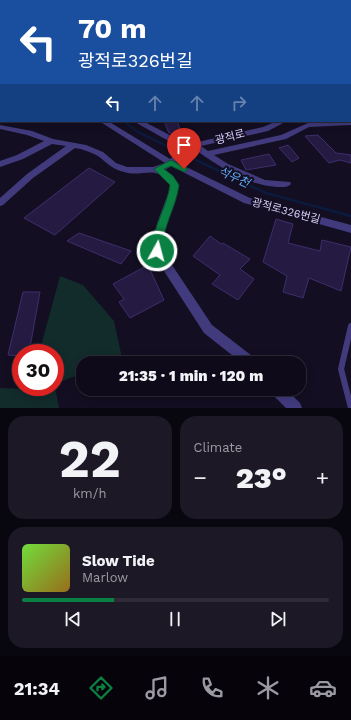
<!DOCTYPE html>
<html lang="en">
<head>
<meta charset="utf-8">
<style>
  :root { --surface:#0e0a19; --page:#1c1826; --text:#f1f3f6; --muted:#9b9aa2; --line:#2e2b38; --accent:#0b8043 }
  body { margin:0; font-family:"Work Sans","Noto Sans KR",sans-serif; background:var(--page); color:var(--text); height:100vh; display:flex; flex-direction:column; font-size:15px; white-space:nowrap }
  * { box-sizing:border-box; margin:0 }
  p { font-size:13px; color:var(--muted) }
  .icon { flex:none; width:22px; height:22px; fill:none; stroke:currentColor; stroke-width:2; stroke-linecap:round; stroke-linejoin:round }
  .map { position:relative; height:408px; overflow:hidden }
  .sheet { display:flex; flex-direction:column; gap:8px; padding:8px; background:#08060e; flex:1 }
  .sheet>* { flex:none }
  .banner { position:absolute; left:0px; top:0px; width:351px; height:122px; box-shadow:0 2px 10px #0003,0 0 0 1px var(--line); background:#1a4fa0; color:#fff; overflow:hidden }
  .speed { position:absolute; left:12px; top:344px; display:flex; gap:8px; font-size:20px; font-weight:700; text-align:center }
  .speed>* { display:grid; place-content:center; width:52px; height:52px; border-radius:50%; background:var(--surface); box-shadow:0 2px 10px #0003,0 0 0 1px var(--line); line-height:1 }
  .speed .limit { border:6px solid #d22; background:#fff; color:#111 }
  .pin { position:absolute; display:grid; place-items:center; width:34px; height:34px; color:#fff; margin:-41px -17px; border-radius:50% 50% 50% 0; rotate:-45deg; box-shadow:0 0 4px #0007 }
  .pin .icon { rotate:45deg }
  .me { position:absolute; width:44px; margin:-22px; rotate:7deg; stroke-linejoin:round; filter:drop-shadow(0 0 3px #0008) }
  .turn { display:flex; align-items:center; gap:14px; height:84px; padding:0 12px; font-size:18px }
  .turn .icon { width:52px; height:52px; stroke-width:2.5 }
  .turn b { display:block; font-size:28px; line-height:34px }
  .lanes { display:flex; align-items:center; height:38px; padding:0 12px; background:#0003; justify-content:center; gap:20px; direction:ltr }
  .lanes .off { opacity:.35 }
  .big { font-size:30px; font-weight:800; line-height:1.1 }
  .sheet .tile { flex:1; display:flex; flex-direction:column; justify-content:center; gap:6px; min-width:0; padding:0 14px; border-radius:16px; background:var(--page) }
  .sheet .dial { align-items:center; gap:0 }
  .dial b { font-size:52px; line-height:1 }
  .song { display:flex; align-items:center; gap:12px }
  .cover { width:48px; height:48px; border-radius:6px; background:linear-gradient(135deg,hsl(100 70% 55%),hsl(40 70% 35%)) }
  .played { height:4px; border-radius:2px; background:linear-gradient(90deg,var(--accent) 30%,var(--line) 30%) }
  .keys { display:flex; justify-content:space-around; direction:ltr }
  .heat { display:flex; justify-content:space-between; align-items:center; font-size:22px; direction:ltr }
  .sheet .tiles { flex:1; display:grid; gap:8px; grid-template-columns:1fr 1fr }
  .tile:last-child { grid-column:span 2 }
  .trip { position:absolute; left:76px; top:356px; width:230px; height:40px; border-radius:16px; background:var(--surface); box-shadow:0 2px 10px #0003,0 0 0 1px var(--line); font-weight:800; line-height:40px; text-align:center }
  .tab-bar { display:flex; height:64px; justify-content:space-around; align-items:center; background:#06040a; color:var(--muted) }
  .tab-bar .icon { width:28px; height:28px }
  .tab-bar .selected { color:var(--accent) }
  .tab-bar b { font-size:18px; color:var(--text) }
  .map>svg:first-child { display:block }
  .green { fill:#122b2b }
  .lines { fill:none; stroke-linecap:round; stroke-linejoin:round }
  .stream-far1 { stroke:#0b1b3d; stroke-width:2 }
  .stream { stroke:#0b1b3d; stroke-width:2.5 }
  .building { fill:#251b42; stroke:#3e2e6d }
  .lane-far1 { stroke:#413b7e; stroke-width:2.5 }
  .lane { stroke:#413b7e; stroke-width:6 }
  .street { fill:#413b7e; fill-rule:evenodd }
  .secondary { fill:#776cf9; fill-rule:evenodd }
  .route { fill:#0b8043; stroke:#07532c }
  .labels { text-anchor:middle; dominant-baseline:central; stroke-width:4; stroke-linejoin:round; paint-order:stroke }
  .street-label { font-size:11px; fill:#d8d1fd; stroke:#130e21 }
  .water-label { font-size:12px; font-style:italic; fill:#63acf9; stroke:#130e21 }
</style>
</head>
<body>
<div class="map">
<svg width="351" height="408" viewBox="0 0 351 408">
  <rect width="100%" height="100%" fill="#130e21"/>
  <path class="green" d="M60,276l23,9 31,36 8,37 -12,5h-27v10l-28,11v-31h-16z
    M30,387h25l4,21h-59v-20l29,1z"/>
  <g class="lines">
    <path class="stream-far1" d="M124,121l12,10 43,21"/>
    <path class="stream" d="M177,151l89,42 85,23"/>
  </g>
  <path class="building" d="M164,121h13l5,13 -13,-1z
    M318,135l18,18 15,2v8l-11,-3 -11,3 -24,-27z
    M288,145l11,13 -7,4 -13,-14z
    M269,154l7,11 -30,5 -5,-10z
    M89,168l26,14 -60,53 -31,-17z
    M276,219l17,5 -5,19 32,8 2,-11 29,7 -10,44 -32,-13 -6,20 -20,-6 4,-16 -24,-14z
    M79,233l52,18 -10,13 -54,-23z
    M210,236l11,8 2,-1 27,16 -10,10 14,10 -16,21 -26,-16 8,-9 -27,-19z
    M148,265l16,35 -34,18 -11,-16 5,-3 -11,-15z
    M23,292h17l-11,61h-8v3l-13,-1z"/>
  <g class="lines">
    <path class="lane-far1" d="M241,1l7,-1"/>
    <path class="lane" d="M351,326l-10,43 10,39"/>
    <path class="street" d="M0,0h5v1l-4,1z
      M21,0h5v1h-5z
      M150,0h7l-7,1z
      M170,0h16v1h-16z
      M350,56h1v4h-1z
      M350,94h1l-1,5z
      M99,121h9l62,38 17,-13 -13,-2 -41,-23h10l36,19 15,3 69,-16 14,-6h10l-19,10 -67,15 7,5 73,-16 27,-12 43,-2v4l-42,2 -23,12 -72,16 14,9 37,16 25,2 1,2c-3,4 -9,3 -14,3 -32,-2 -58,-21 -83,-38l-18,13 74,36 101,27v8l-107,-30 -73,-37 -6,4 8,6 6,9 -15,49 -2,16 50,75 44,34 2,4h-16l-38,-30 -51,-79c-6,-12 14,-54 18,-69 -16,-22 -27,-7 -47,-13 -12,-3 -17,-9 -26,-16 -7,-4 -16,-7 -23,-8l-42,30 -30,27 -3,1v-8l27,-24 39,-28 -14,-2 -29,15 -23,8v-6l17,-6 27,-14 -17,-6 -27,-6v-4l32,6 21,8 33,6 17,7 13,11 11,4h26l12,-4z
      M271,389h15l14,14 2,5h-16l-14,-14z"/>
    <path class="secondary" d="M132,0h8l1,1h-8z
      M350,73h1v5h-1z"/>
  </g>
  <path class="route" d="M171,160l17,9 -4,3 -13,-6 -7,3 9,7 6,9c-3,23 -17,42 -17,66l-5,4 -5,-4c0,-24 15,-43 18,-66l-16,-16z"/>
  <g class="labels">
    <g class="street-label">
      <text transform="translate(230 137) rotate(-15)">광적로</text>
      <text transform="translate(286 211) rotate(15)">광적로326번길</text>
    </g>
    <g class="water-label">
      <text transform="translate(234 177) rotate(25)">석우천</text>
    </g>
  </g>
</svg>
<div class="speed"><div class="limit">30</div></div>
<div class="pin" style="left:184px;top:169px;background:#d93025"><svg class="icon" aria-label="arrive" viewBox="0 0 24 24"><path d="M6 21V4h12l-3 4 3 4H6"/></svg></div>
<svg class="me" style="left:157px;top:251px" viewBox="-20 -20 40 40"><circle r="17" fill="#0b8043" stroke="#fff" stroke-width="3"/><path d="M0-11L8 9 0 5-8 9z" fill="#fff"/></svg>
<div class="trip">21:35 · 1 min · 120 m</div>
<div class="banner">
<div class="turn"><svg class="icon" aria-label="left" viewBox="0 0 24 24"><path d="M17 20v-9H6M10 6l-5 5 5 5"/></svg><div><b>70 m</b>광적로326번길</div></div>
<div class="lanes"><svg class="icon" aria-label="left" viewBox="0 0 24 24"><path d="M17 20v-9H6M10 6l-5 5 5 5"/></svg><svg class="icon off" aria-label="ahead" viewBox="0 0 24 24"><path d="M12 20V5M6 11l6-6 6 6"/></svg><svg class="icon off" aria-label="ahead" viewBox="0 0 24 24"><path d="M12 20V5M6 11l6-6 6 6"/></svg><svg class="icon off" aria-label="right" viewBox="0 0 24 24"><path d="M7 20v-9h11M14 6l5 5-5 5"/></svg></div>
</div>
</div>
<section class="sheet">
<div class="tiles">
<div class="tile dial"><b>22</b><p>km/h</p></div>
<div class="tile"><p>Climate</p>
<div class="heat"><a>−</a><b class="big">23°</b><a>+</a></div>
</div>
<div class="tile">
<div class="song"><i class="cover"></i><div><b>Slow Tide</b><p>Marlow</p></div></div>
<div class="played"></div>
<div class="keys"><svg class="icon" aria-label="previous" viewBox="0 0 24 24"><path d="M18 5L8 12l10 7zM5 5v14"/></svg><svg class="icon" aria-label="pause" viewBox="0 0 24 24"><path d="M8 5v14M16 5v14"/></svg><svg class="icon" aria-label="next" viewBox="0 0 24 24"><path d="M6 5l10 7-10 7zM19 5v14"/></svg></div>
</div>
</div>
</section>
<nav class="tab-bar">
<b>21:34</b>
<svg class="icon selected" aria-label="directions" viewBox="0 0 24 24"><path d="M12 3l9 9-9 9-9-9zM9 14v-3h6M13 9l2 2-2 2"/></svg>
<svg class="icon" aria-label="music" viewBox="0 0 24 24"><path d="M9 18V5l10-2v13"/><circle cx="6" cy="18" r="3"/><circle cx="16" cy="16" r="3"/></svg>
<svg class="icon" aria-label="phone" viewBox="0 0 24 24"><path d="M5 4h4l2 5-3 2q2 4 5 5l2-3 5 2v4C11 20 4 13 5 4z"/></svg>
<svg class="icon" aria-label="climate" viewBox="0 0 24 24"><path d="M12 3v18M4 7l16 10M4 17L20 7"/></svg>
<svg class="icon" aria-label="car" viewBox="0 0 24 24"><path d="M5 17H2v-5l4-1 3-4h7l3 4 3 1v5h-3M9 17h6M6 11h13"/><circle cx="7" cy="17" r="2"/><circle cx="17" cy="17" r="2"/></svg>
</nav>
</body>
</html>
